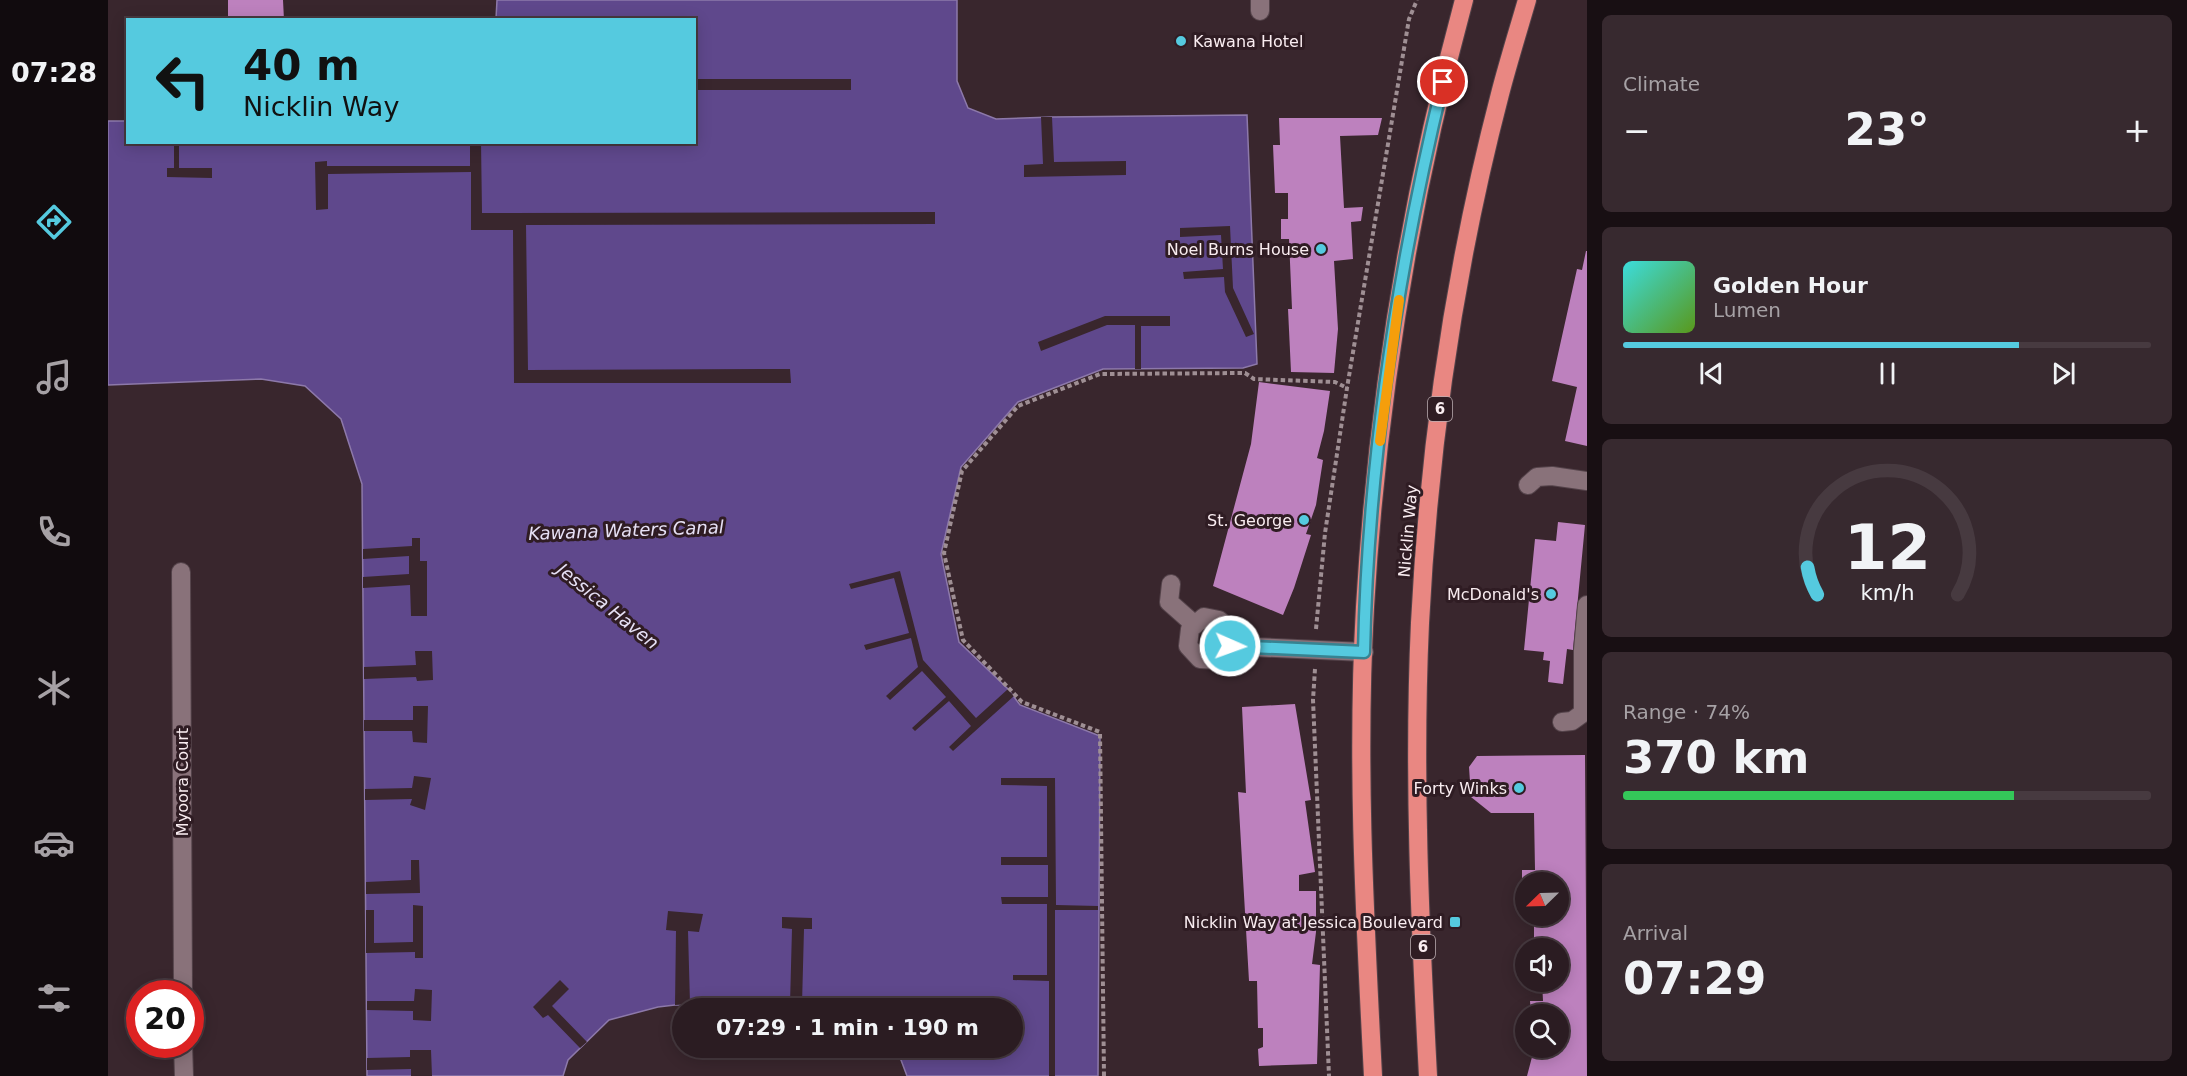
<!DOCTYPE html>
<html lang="en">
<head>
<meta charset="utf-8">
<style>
  :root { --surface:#2b1c22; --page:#37292f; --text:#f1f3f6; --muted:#a6a1a5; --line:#473a40; --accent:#55cadf }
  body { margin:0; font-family:"DejaVu Sans",sans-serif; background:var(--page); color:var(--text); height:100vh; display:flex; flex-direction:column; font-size:22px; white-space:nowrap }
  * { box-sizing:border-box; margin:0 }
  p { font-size:20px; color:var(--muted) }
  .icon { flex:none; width:33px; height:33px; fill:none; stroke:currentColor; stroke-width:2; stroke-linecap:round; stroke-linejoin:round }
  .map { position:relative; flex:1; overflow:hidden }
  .sheet { display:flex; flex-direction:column; gap:15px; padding:15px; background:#180f13; width:600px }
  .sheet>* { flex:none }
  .hud { position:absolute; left:18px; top:18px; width:570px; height:126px; border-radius:0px; box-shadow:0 3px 15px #0003,0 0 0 2px var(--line); background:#55cadf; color:#111; overflow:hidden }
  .needle { width:39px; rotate:247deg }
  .tools { position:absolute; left:1407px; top:872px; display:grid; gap:12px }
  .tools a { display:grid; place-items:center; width:54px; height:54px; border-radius:50%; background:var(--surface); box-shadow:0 3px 15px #0003,0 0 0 2px var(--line); font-size:30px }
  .speed { position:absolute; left:18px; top:980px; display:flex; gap:12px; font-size:30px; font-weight:700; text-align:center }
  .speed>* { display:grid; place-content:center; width:78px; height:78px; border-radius:50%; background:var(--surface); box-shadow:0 3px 15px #0003,0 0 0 2px var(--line); line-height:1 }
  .speed .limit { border:9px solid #d22; background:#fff; color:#111 }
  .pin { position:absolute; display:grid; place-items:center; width:51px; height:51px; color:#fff; margin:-26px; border:3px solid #fff; border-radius:50%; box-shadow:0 2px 6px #0007 }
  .me { position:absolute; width:66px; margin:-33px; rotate:92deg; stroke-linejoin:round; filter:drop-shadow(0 0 4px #0008) }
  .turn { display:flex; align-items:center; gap:21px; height:126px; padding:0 18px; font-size:27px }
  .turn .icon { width:78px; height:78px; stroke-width:2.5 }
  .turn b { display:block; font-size:42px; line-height:51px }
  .big { font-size:45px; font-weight:700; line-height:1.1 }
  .sheet .tile { flex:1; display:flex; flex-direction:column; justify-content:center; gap:9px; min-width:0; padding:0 21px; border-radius:9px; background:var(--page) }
  .sheet .dial { align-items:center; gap:0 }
  .dial svg { height:156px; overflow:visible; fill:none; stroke:var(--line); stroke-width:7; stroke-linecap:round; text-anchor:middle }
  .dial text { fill:var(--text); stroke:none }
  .song { display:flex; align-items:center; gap:18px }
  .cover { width:72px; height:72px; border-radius:9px; background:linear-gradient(135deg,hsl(180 70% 55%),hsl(90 70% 35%)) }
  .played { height:6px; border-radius:3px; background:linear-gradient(90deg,var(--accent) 75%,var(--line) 75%) }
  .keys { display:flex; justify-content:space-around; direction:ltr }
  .heat { display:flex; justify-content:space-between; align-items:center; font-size:33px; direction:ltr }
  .charge { height:9px; border-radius:4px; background:linear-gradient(90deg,#34c759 74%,var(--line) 0) }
  .trip { position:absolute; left:564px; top:998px; width:351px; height:60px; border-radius:30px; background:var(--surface); box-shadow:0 3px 15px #0003,0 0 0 2px var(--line); font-weight:700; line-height:60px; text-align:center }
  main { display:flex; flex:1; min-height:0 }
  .dock { display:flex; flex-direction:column; width:108px; justify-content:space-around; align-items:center; background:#110b0e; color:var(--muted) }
  .dock .icon { width:42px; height:42px }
  .dock .on { color:var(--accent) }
  .dock b { font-size:27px; color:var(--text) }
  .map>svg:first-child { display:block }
  .water { fill:#5f488c; stroke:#8d79aa; stroke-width:1.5 }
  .pier { fill:#39262d }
  .building { fill:#bd81be }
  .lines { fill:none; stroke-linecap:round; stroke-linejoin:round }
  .minor-casing { stroke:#54434a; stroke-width:20 }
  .highway-casing { stroke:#54434a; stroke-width:20 }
  .path { stroke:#9f8f94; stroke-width:4; stroke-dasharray:4.5 3; stroke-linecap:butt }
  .minor { stroke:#89727a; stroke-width:18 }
  .highway { stroke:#e98782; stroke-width:18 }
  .route-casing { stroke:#378391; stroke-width:15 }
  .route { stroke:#55cadf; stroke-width:10 }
  .slow { stroke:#f59e0b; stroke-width:10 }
  .poi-dot { fill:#55cadf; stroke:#2f1c23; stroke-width:2 }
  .labels { text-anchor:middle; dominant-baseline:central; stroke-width:6; stroke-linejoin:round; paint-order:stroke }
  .shield { fill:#2f1c23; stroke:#bcaeb2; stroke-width:1.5 }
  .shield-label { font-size:15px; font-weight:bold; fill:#f9ecf0 }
  .poi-label { font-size:16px; fill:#f9ecf0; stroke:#2f1c23; text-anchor:end }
  .street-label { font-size:16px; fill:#f9ecf0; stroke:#2f1c23 }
  .water-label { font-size:18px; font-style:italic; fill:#e6e0f5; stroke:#2f1c23 }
</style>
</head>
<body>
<main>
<nav class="dock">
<b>07:28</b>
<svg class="icon on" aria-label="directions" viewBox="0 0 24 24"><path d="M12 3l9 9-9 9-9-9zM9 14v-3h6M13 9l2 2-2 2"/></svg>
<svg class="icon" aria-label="music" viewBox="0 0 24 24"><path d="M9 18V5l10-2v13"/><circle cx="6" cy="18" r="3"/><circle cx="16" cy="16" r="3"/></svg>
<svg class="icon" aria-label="phone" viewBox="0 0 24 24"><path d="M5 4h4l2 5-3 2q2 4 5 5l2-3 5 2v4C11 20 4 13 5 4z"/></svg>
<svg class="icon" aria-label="climate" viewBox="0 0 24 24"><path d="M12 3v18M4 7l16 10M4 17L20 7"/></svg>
<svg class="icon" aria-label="car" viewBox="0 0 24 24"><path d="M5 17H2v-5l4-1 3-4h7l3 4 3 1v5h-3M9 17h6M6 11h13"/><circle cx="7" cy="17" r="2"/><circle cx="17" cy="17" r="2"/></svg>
<svg class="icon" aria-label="filters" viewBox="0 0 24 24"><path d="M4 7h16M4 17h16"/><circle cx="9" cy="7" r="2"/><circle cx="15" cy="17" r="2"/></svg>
</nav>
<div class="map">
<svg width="1479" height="1076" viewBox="0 0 1479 1076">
  <rect width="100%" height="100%" fill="#39262d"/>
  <path class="water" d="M389,0h460v81l11,27 28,11 56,-2 195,-2 10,249 -14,4 -140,1 -85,33 -57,65 -20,87 18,88 49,47 12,16 80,31 -2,340h-191l-6,-16 -15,-13h126v-39h-186l-22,-4h-47l-82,1 -17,2 -49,13 -41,40 -5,16h-196l-5,-592 -21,-65 -36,-33 -44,-7 -153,6v-264h19l1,21h566v-122l-198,-1z"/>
  <path class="pier" d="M587,79h156v11h-156z
    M933,117h11l2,45 72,-1v14l-102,2v-12l19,-1z
    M373,142l1,71 453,-1v12l-409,1 2,145 262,-1 1,14h-277l-1,-153h-42v-58l-143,2v35l-12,1 -1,-48 12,-1v5h143v-23z
    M66,143h5v25h33v10l-45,-1v-9h7z
    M1122,226l3,62 21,46 -8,3 -21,-45 -1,-15 -40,2 -1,-7 40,-3 -2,-34 -41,2v-9z
    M997,316h65v10h-29v43h-6v-44h-28l-66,26 -3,-9z
    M304,538h8v23h7v55h-16l-1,-31 -47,3v-11l46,-3v-18l-46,3v-10l49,-3z
    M792,571l23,89 53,58 32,-29 6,7 -61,55 -4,-4 22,-21 -22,-25 -34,30 -3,-3 34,-31 -24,-26 -32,29 -4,-4 32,-29 -7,-29 -45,12 -2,-5 45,-12 -15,-55 -43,11 -2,-5z
    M307,651h17l1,29 -16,1 -1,-4 -52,2v-12l52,-2z
    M305,706h15l-1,37 -14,-1 -1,-11h-48v-11h49z
    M306,776l17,2 -6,32 -15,-5 2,-6 -47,1v-11l47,-1z
    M893,778h54l1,127 42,1v4h-43v166h-6v-95l-36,-1v-5h34v-71h-45l-1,-7h47v-32h-47v-8h46v-71l-46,-1z
    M303,860h8l1,33 -54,1v-12l45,-2z
    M305,905l10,1v52h-8v-6l-49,1v-43h8v33l39,-1z
    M560,911l35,3 -4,18 -11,-1 2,73 -15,1 1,-74 -10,-1z
    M674,917l30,1v11h-8l-2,75h-12l2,-75 -10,-1z
    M452,980l9,9 -17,17 35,36 -7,6 -32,-33 -5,3 -10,-11z
    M307,989l17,1 -1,31 -18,-1v-9l-46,-1v-9h47z
    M302,1050h21l1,26h-21v-7l-44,1v-12l43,-1z"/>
  <path class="building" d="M120,0h55l1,20h-56z
    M1171,118h103l-4,17 -38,1 4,72 19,-1 -2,14 -10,1 2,37 -19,2 4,68 -4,44 -43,-1 -3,-63h4l-3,-70h-8v-20h7v-26h-13l-2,-48h7z
    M1478,251h1v195l-22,-5 12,-54 -25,-6 25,-112 5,1z
    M1151,382l71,9 -6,40 -7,27 6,2 -7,45 -10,29 5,1 -17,53 -11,27 -70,-29 38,-142z
    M1450,522l27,3 -12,125 -6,-1 -4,35 -15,-2 2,-21 -7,-1 1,-8 -20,-2 11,-111 21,2z
    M1187,704l16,96 -6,1 10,71 -16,3v16h17v41l-4,32 8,1 -3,99 -58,2 -1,-17 5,-2v-19h-5l-1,-47h-8l-11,-189 8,1 -4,-86z
    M1477,755l2,321h-60l5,-19h6v-10h20v-33h-27l-1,-13h13l-1,-20h16v-33h-24v-33h24v-33h-32l-1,9 -3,-8v-13h13l-1,-57h-43l-20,-16 -2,-30 8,-11z"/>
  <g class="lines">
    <g class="minor-casing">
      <path id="minor" d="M1152,11v-11
        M1420,485l9,-8 15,-1 35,5
        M73,572l2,421
        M1063,584l-2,18 26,23
        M1122,646l-2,-18 -9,-8 -15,-3 -14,12 -2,17 12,13 17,1 13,-14 134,6
        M1454,722l10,-1 11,-8v-63l4,-45
        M75,1044l1,32"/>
    </g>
    <g class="highway-casing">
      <path id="highway" d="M1265,1076c-8,-156 -17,-313 -8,-469 12,-204 45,-409 99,-607
        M1320,1076c-8,-151 -15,-302 -8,-453 9,-177 35,-357 80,-529 8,-31 18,-63 27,-94"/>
    </g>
    <path class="path" d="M1208,629l9,-96 22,-145 62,-369 8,-19
      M1207,669l-2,31 16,376
      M996,1076l-4,-344 -78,-30 -59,-62 -19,-87 18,-82 56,-65 82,-32 145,-1 9,6 81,3 12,6"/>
    <use href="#minor" class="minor"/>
    <use href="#highway" class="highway"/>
  </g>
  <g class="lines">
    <g class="route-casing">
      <path id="route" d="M1122,646l134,6c4,-191 34,-384 79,-570"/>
    </g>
    <use href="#route" class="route"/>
    <path class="slow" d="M1272,441l19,-141"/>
  </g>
  <g class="poi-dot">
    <circle cx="1073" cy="41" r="6"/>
    <circle cx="1213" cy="249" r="6"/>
    <circle cx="1196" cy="520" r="6"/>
    <circle cx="1443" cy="594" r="6"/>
    <circle cx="1411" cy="788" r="6"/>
    <rect x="1341" y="916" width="12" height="12" rx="3"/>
  </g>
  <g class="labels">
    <g class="shield">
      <rect x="1320" y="397" width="24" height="24" rx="4.5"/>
      <rect x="1303" y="935" width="24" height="24" rx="4.5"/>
    </g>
    <g class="shield-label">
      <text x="1332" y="409">6</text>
      <text x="1315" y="947">6</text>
    </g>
    <g class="poi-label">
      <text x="1085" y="41" text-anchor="start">Kawana Hotel</text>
      <text x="1201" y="249">Noel Burns House</text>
      <text x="1184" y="520">St. George</text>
      <text x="1431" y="594">McDonald's</text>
      <text x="1399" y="788">Forty Winks</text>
      <text x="1335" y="922">Nicklin Way at Jessica Boulevard</text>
    </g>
    <g class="street-label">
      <text transform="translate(1300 531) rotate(-85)">Nicklin Way</text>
      <text transform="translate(74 782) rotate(-90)">Myoora Court</text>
    </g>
    <g class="water-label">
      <text transform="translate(518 530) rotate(-2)">Kawana Waters Canal</text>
      <text transform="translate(500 606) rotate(39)">Jessica Haven</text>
    </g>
  </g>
</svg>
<div class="tools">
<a><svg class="needle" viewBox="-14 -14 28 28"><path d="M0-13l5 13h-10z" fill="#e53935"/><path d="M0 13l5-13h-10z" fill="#a6a1a5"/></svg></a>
<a><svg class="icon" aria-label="sound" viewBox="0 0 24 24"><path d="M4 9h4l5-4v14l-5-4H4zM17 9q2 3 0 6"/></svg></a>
<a><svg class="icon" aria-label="search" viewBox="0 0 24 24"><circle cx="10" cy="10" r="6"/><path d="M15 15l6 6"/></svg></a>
</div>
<div class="speed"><div class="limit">20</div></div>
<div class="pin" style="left:1335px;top:82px;background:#d93025"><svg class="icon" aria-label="arrive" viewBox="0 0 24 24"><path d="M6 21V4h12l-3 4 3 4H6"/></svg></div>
<svg class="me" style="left:1122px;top:646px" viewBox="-20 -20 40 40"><circle r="17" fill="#55cadf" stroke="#fff" stroke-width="3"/><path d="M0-11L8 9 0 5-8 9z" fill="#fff"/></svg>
<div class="trip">07:29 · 1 min · 190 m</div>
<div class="hud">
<div class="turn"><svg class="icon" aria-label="left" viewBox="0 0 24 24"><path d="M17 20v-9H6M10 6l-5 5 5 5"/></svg><div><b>40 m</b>Nicklin Way</div></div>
</div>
</div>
<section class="sheet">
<div class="tile"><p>Climate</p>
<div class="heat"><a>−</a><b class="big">23°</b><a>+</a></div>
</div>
<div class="tile">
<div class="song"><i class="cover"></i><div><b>Golden Hour</b><p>Lumen</p></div></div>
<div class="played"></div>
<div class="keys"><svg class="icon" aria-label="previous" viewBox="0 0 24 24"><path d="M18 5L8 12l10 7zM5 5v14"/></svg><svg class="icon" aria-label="pause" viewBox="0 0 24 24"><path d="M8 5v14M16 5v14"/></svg><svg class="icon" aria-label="next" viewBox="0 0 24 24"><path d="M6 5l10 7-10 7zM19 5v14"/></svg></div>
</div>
<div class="tile dial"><svg viewBox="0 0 100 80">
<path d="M14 69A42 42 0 1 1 86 69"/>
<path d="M14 69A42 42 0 0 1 9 55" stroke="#55cadf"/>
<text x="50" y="56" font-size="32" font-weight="700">12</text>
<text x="50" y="72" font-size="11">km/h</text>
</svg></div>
<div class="tile"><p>Range · 74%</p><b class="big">370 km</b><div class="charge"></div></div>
<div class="tile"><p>Arrival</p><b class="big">07:29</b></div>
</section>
</main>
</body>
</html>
